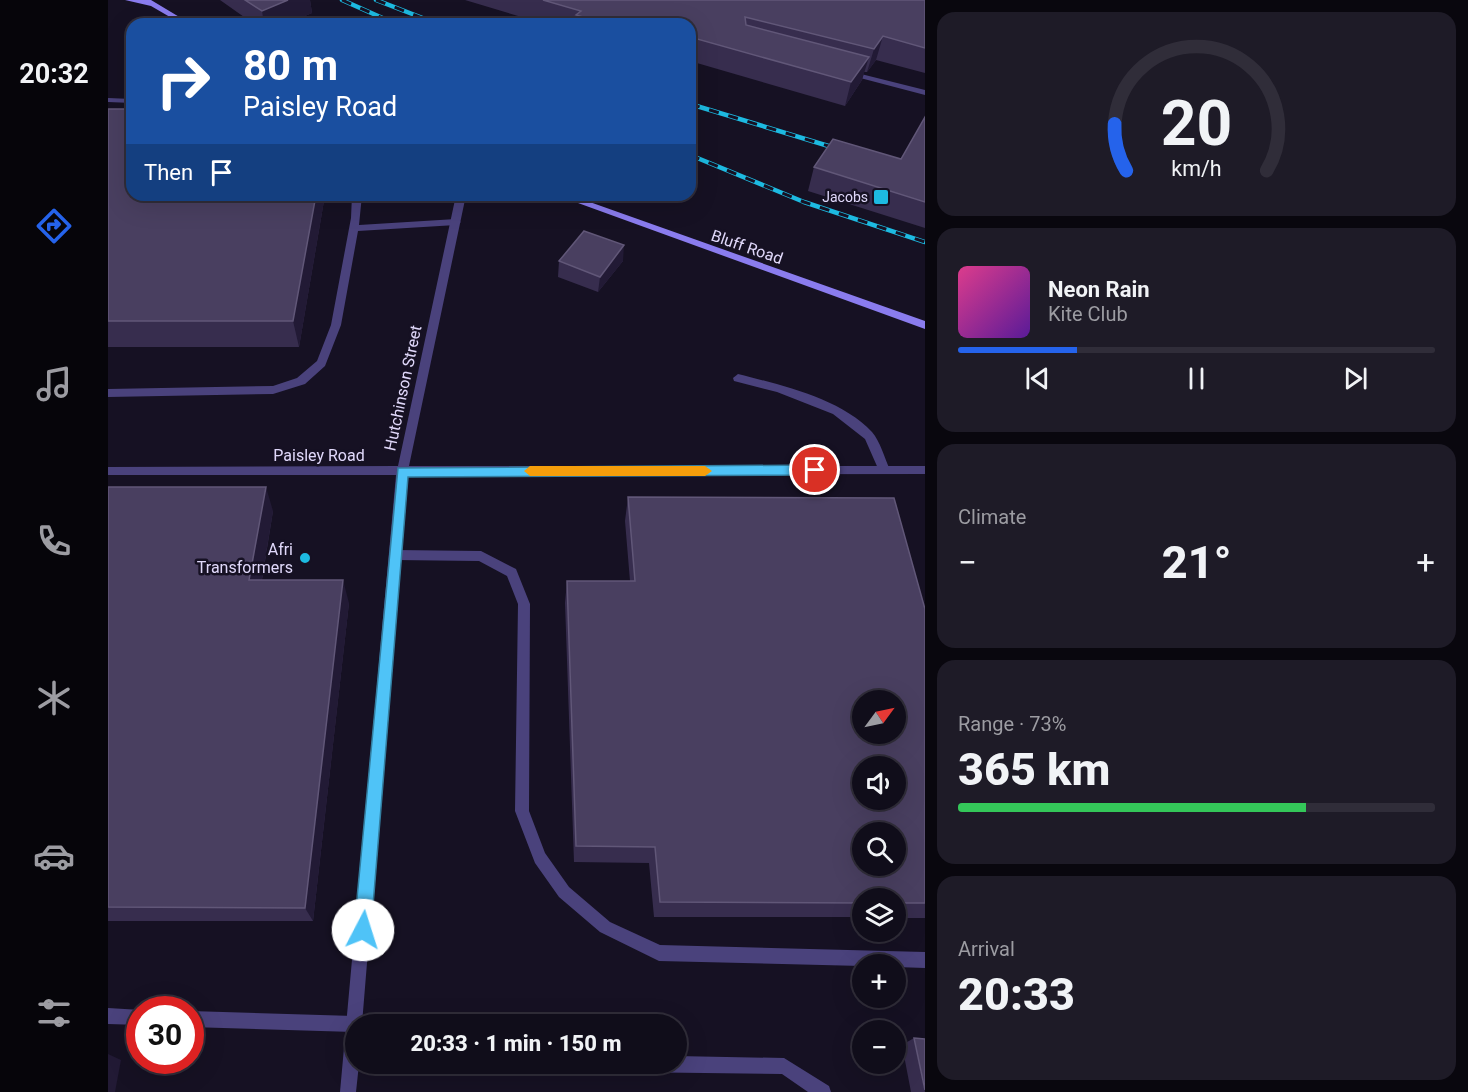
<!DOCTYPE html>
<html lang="en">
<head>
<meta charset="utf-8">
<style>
  :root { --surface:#100d1a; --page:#1e1b27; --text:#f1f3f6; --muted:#9c9ca2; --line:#302d39; --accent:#2563eb }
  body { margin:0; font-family:Roboto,sans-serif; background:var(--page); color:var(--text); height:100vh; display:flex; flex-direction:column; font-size:22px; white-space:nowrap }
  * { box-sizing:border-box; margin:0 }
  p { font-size:20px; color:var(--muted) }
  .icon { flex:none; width:33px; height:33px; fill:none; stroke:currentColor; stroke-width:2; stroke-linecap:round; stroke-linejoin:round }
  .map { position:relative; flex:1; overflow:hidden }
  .details { display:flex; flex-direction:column; gap:12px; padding:12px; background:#09070e; width:543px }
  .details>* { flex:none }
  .guide { position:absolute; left:18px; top:18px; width:570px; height:183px; border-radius:18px; box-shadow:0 6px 24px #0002,0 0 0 2px var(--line); background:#1a4fa0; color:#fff; overflow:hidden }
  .needle { width:39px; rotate:57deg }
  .buttons { position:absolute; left:744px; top:690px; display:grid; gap:12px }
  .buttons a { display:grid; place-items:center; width:54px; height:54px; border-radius:50%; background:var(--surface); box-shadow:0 6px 24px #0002,0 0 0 2px var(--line); font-size:30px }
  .speed { position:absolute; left:18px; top:996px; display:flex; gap:12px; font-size:30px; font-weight:700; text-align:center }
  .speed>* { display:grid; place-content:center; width:78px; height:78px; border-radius:50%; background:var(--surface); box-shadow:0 6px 24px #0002,0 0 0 2px var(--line); line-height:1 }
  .speed .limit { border:9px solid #d22; background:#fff; color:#111 }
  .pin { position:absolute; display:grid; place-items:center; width:51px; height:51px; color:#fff; margin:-26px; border:3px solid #fff; border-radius:50%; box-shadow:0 2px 6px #0007 }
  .me { position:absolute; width:66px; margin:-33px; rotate:5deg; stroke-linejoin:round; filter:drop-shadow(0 0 4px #0008) }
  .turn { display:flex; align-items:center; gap:21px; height:126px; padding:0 18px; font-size:27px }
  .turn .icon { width:78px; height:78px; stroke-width:2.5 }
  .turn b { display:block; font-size:42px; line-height:51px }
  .then { display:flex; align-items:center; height:57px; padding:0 18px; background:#0003; gap:12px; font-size:22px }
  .big { font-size:45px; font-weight:800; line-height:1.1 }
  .details .widget { flex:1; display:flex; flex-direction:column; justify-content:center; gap:9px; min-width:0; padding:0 21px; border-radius:18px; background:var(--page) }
  .details .dial { align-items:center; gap:0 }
  .dial svg { height:156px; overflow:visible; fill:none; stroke:var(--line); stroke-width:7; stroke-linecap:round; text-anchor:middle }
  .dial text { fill:var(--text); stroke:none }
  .song { display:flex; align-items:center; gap:18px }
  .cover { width:72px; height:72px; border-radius:9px; background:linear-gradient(135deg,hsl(330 70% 55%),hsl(270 70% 35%)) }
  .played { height:6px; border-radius:3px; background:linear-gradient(90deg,var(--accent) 25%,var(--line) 25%) }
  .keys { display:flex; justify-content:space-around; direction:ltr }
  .heat { display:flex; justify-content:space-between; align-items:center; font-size:33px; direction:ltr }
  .charge { height:9px; border-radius:4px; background:linear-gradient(90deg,#34c759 73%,var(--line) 0) }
  .trip { position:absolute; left:237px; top:1014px; width:342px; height:60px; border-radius:30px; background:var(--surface); box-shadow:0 6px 24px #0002,0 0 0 2px var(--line); font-weight:800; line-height:60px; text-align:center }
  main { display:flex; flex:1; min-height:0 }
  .tabs { display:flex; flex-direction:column; width:108px; justify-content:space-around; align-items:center; background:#06050a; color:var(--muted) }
  .tabs .icon { width:42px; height:42px }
  .tabs .active { color:var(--accent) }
  .tabs b { font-size:27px; color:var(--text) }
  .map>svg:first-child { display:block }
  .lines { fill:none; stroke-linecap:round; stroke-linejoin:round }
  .service { fill:#4a427c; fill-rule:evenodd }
  .minor { fill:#4a427c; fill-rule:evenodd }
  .secondary { fill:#8a7cee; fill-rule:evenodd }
  .rail-casing { stroke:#1dbae1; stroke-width:4.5 }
  .rail { stroke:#161123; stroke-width:3; stroke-dasharray:10; stroke-linecap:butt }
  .wall { fill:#372d4e }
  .shaded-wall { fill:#221a35 }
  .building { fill:#493f60; stroke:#615778; stroke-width:1.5; fill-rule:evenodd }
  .route { fill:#4fc3f7; stroke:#337fa1; stroke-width:1.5 }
  .slow { fill:#f59e0b }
  .poi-dot { fill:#1dbae1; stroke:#161123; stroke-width:2 }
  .labels { text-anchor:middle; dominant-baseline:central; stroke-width:5; stroke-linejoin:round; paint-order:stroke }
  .far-poi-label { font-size:14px; fill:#e0d8fa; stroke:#161123; text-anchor:end }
  .street-label { font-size:16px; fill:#e0d8fa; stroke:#161123 }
  .poi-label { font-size:16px; fill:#e0d8fa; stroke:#161123; text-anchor:end }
</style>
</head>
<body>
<main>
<nav class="tabs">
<b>20:32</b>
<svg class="icon active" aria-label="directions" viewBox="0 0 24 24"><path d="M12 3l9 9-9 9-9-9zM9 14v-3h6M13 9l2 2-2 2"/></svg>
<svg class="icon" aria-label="music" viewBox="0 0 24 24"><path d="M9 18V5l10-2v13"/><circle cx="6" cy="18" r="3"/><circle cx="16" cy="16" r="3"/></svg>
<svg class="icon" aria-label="phone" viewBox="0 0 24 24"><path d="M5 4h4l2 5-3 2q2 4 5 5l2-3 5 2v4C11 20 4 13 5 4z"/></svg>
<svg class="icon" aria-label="climate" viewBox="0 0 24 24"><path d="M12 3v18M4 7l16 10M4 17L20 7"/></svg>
<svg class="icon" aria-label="car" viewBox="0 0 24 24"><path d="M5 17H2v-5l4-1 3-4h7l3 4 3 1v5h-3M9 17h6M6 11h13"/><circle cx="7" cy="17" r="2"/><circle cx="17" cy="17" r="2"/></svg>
<svg class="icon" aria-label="filters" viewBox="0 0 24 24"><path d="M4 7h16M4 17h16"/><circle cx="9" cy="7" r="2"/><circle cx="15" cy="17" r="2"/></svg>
</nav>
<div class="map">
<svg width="817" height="1092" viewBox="0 0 817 1092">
  <rect width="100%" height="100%" fill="#161123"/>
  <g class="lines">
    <path class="service" d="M737,70l80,20v5l-80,-21z
      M0,98l24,1v4l-24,-1z
      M244,195h10l-3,30 97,-6 5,3 -5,3 -98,6 -17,94 -16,41 -20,18 -32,10 -165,3v-8l165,-3 24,-8 20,-17 14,-36 20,-107z
      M630,374c43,11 102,24 134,58 8,9 13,27 18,38l-2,3h-8l-15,-34 -32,-25 -56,-22 -43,-11 -1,-3z
      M287,550l86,1 35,18 14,35 -1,207 16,42 24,34 41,35 50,23 265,7v16l-29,-1v-3h-34v2l-203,-5 -59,-29 -41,-35 -24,-34 -20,-52 3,-207 -11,-28 -28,-15 -84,-1 -4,-1 -2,-4 2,-4z
      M0,1008l33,2h-1v15l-32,-1z
      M82,1011l164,5 6,2 2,6h-6l-2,8 -164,-5z
      M568,1056l108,2 45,28 2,6h-23l-26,-18 -158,-2 -6,-2 -2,-6h60z"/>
    <path class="minor" d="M348,195h10l-57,271h516v8l-518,1 -45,549h-6v40h3l-3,28h-16l56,-617h-288v-8l290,-1z"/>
    <path class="secondary" d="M17,0h26l40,24h-9l-31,-18z
      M448,195h14l355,126v8z"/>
    <g class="rail-casing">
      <path id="rail" d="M234,0l54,24
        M268,0l62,24
        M582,104l155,47
        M582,155l114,47 121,40"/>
    </g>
    <use href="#rail" class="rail"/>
  </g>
  <path class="wall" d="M112,0h90l2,13 -26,11h-32z
    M357,0h460v73l-49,-13 -9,12h-3l-2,8 -17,26 -155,-45v-37h-145z
    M0,109l24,86h193l-26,152h-191z
    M817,117v111l-117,-37 6,-24 87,-8z
    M451,261h64l-25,31 -40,-15z
    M0,487l165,24 -11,69 87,23 -36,318h-205z
    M520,497l297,112v309h-29v-20h-34v19h-208l-5,-54 -75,-1 -9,-259 2,-22h63l-5,-60z
    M806,1038l11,54h-14l-9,-47z"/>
  <path class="shaded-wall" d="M180,0h22l2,13 -26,11h-22l-2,-13z
    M775,36l-7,24 -9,12 7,-23z
    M761,57l-7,23 -17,26 6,-24z
    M208,195h9l-26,152 -6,-26z
    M516,245l-1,16 -25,31 2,-15z
    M158,487l7,24 -15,91 -9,-22z
    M235,580l6,23 -36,318 -8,-13z
    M0,1054l13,6 -6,32h-7z"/>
  <path class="building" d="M137,0h43l-26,11z
    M435,0h382v48l-42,-12 -9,13 -129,-32 1,8 123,32 -18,25 -161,-45v-13h-45l-12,-4 -1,4h-25l-31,-9 5,-4z
    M0,109h24v86h184l-23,126h-185z
    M817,117v85l-111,-35 19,-28 68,20z
    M476,231l40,14 -24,32 -41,-16z
    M0,487h158l-17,93h94l-38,328 -197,-1z
    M520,497l266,1 31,111v294h-29v-5h-34v5l-202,-1 -5,-55 -79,-1 -9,-265h68zM754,700h34v34h-34zM754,766h34v34h-34zM754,832h34v34h-34z
    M806,1038l11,1v51z"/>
  <path class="route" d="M707,465l7,5 -7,5 -407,2 -37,453 -2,6 -6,3 -7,-3 -2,-6 44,-462z"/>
  <path class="slow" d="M422,466h175l7,5 -7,5h-175l-6,-5z"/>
  <g class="poi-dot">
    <rect x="765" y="189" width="16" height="16" rx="3"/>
    <circle cx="197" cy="558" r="6"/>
  </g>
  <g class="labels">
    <g class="far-poi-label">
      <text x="760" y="197">Jacobs</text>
    </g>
    <g class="street-label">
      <text transform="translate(639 247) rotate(19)">Bluff Road</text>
      <text transform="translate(295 388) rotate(-78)">Hutchinson Street</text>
      <text x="211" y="455">Paisley Road</text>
    </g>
    <g class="poi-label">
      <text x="185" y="549">Afri<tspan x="185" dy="18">Transformers</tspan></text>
    </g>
  </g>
</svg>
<div class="buttons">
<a><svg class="needle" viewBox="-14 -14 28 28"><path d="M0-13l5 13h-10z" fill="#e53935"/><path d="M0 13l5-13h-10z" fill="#9c9ca2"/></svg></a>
<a><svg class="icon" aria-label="sound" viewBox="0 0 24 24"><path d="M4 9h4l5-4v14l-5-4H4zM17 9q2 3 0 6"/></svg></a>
<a><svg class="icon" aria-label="search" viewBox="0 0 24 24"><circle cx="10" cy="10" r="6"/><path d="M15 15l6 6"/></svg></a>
<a><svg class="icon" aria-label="layers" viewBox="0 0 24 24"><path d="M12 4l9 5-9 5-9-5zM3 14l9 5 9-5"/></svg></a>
<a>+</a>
<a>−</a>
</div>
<div class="speed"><div class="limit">30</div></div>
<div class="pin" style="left:707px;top:470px;background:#d93025"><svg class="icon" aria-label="arrive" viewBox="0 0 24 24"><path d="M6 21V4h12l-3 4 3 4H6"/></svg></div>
<svg class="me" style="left:255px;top:930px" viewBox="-20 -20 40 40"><circle r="19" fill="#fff"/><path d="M0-13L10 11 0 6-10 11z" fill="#4fc3f7"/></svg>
<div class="trip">20:33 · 1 min · 150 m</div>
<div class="guide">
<div class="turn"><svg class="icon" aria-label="right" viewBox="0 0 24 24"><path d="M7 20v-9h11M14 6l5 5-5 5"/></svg><div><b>80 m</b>Paisley Road</div></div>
<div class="then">Then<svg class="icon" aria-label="arrive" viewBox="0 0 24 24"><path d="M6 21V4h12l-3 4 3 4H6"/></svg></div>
</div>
</div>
<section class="details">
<div class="widget dial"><svg viewBox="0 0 100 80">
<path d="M14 69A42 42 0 1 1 86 69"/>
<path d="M14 69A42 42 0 0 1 8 45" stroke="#2563eb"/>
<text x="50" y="56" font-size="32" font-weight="700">20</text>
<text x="50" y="72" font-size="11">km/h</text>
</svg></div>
<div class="widget">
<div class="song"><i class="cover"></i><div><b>Neon Rain</b><p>Kite Club</p></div></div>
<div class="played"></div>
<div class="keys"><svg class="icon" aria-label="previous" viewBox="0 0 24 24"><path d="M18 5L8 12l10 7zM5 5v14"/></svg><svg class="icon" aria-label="pause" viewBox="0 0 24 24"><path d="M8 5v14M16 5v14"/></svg><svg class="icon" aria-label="next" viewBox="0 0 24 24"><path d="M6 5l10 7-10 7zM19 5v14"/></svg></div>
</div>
<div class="widget"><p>Climate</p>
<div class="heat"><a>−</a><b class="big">21°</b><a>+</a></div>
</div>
<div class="widget"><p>Range · 73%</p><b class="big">365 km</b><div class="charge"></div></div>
<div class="widget"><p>Arrival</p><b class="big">20:33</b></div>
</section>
</main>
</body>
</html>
